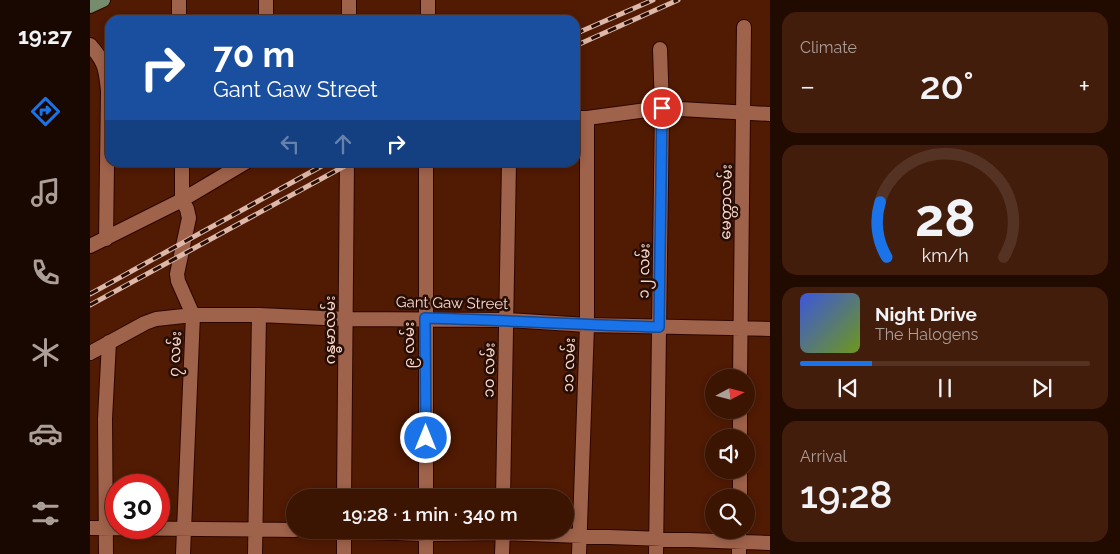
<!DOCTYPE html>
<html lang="en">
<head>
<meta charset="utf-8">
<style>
  :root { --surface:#3c1402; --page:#431d0c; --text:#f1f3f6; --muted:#ac9e99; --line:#553324; --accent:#1a73e8 }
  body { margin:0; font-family:Raleway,"Noto Sans Myanmar",sans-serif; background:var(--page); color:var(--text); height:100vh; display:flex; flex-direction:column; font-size:19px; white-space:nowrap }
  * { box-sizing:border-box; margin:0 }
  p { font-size:16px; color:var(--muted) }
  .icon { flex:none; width:28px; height:28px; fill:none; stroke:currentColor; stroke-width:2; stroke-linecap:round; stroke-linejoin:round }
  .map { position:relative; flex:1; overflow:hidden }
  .side { display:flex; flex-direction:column; gap:12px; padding:12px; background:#210b01; width:350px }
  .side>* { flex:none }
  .banner { position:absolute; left:15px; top:15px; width:475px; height:152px; border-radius:15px; box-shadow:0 2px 8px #0003,0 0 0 1px var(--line); background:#1a4fa0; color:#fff; overflow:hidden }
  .needle { width:32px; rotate:83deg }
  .buttons { position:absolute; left:615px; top:369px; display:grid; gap:10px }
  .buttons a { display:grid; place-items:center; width:50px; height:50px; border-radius:50%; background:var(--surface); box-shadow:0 2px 8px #0003,0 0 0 1px var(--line); font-size:25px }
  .speed { position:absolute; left:15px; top:474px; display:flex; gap:10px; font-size:25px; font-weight:700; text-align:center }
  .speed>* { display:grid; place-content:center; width:65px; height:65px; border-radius:50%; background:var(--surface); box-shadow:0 2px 8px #0003,0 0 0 1px var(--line); line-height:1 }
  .speed .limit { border:8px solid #d22; background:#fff; color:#111 }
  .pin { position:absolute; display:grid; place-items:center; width:42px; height:42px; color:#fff; margin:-21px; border:2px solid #fff; border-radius:50%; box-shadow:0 1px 5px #0007 }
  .me { position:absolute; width:55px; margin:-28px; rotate:0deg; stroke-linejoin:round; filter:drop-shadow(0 0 4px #0008) }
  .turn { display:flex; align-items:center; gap:18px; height:105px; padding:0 25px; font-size:22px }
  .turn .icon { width:65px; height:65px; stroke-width:2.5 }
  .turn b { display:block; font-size:35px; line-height:42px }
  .lanes { display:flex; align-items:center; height:48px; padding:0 25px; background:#0003; justify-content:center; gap:25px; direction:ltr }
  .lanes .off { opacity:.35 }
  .big { font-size:38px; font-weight:600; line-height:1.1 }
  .side .widget { flex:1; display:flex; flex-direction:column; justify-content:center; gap:8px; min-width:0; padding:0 18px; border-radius:15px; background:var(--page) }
  .side .dial { align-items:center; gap:0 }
  .dial svg { height:130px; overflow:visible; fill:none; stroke:var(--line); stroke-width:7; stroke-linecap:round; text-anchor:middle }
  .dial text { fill:var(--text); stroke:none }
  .song { display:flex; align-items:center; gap:15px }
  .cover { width:60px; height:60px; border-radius:8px; background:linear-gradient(135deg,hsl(230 70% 55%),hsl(80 70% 35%)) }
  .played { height:5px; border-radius:2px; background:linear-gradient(90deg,var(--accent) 25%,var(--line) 25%) }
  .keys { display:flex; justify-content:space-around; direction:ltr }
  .heat { display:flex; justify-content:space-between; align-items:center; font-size:28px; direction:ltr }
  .trip { position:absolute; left:196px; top:489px; width:288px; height:50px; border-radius:25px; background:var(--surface); box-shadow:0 2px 8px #0003,0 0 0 1px var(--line); font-weight:600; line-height:50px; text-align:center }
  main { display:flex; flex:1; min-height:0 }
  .tabs { display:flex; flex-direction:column; width:90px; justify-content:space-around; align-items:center; background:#180801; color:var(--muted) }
  .tabs .icon { width:35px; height:35px }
  .tabs .on { color:var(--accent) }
  .tabs b { font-size:22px; color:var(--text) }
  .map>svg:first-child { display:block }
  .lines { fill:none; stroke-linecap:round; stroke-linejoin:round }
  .minor-casing { stroke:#2e0600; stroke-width:16 }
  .primary-casing { stroke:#2e0600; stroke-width:16 }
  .minor { stroke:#9f624a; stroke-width:14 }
  .primary { stroke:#758d6d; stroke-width:14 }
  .rail-casing { stroke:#ddb7a8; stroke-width:5 }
  .rail { stroke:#260e06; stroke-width:3; stroke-dasharray:9; stroke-linecap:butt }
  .route-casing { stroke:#114b97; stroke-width:12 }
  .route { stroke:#1a73e8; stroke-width:9 }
  .labels { text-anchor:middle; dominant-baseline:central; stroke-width:5; stroke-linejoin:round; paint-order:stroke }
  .street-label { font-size:15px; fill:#fbd8cb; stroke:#260e06 }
</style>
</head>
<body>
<main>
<nav class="tabs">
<b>19:27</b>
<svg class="icon on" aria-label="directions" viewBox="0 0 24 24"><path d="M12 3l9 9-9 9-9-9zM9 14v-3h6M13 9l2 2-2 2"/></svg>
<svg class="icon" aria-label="music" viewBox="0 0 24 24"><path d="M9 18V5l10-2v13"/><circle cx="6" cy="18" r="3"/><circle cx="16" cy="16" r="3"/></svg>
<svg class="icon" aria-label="phone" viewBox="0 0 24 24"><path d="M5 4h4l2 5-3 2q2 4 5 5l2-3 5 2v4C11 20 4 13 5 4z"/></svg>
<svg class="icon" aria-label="climate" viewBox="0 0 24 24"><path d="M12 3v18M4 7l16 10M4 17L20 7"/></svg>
<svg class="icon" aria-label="car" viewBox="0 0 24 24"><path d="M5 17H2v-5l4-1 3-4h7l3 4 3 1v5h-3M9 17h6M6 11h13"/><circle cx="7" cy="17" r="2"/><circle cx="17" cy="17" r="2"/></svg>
<svg class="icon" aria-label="filters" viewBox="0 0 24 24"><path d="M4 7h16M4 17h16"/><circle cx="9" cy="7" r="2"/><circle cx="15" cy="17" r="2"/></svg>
</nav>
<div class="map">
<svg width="680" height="554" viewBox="0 0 680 554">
  <rect width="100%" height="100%" fill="#501a03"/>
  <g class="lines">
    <g class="minor-casing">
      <path id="minor" d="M89,0v20
        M338,0v20
        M176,20v-20
        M259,20v-20
        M0,45c15,17 16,24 18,46l-2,148
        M485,118h12l75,-10 108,6
        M92,162v38l5,9 2,9 -12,56 1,7 15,34 -10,239
        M0,246l92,-46 64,-38
        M0,353l55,-30 11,-4 37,-4h66l87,4 161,1 80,5 183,4
        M650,378l4,-351
        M650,438v-28
        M254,498l3,-336
        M336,498v-336
        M413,498l6,-336
        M650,498v-28
        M0,528l205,2
        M217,530l119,4 77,-1 267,10
        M16,554l-1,-135 4,-77
        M165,554l4,-239
        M254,554v-24
        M336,554v-24
        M412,554l1,-24
        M489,554l8,-229v-207
        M566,554l6,-446 -2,-59
        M649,554v-24"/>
    </g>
    <g class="primary-casing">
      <path id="primary" d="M0,6l13,-6"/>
    </g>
    <use href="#minor" class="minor"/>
    <use href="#primary" class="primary"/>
    <g class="rail-casing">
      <path id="rail" d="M485,34l78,-34
        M485,46l103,-46
        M0,294l239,-132
        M0,305l262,-143"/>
    </g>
    <use href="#rail" class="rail"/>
  </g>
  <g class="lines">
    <g class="route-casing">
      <path id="route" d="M336,438l-1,-120c78,2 156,7 234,9l3,-219"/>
    </g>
    <use href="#route" class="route"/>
  </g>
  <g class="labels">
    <g class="street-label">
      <text transform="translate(636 202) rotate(-89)">မေတ္တာလမ်း</text>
      <text transform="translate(554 271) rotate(-89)">၁၂ လမ်း</text>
      <text transform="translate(362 303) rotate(1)">Gant Gaw Street</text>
      <text transform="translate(240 330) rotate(-90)">ဂန္ဓမာလမ်း</text>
      <text transform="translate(319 345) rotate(-90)">၉ လမ်း</text>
      <text transform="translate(85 354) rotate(-87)">၇ လမ်း</text>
      <text transform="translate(479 365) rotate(-88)">၁၁ လမ်း</text>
      <text transform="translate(399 370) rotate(-89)">၁၀ လမ်း</text>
    </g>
  </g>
</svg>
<div class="buttons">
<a><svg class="needle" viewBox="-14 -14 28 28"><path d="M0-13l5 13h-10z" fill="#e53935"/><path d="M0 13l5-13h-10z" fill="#ac9e99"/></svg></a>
<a><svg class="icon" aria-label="sound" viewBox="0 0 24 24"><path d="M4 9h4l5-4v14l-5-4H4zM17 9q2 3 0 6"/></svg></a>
<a><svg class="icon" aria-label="search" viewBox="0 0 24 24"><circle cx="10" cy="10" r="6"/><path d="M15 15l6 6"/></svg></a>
</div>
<div class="speed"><div class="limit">30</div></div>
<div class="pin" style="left:572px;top:108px;background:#d93025"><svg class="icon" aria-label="arrive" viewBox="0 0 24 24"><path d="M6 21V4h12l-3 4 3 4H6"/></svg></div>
<svg class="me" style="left:336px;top:438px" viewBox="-20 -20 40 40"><circle r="17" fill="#1a73e8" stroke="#fff" stroke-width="3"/><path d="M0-11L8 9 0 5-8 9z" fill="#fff"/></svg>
<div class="trip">19:28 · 1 min · 340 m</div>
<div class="banner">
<div class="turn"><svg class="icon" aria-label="right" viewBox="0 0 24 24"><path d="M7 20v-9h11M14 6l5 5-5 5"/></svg><div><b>70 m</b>Gant Gaw Street</div></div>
<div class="lanes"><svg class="icon off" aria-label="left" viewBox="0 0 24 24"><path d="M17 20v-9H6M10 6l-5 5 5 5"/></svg><svg class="icon off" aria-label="ahead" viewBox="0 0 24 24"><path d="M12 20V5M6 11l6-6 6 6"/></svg><svg class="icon" aria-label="right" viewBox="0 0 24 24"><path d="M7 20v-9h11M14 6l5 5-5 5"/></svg></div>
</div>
</div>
<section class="side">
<div class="widget"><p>Climate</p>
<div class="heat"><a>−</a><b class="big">20°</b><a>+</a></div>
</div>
<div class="widget dial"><svg viewBox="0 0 100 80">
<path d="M14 69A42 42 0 1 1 86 69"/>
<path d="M14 69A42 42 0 0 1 10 35" stroke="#1a73e8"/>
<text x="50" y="56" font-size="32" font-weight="700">28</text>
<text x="50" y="72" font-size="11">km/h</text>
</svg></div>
<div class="widget">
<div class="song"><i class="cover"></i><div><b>Night Drive</b><p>The Halogens</p></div></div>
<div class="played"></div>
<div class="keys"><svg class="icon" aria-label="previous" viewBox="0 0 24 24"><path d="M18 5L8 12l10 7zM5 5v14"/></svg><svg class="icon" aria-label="pause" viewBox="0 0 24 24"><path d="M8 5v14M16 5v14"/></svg><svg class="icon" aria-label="next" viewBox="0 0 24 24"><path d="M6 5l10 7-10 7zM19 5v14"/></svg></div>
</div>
<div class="widget"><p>Arrival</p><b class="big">19:28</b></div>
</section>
</main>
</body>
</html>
